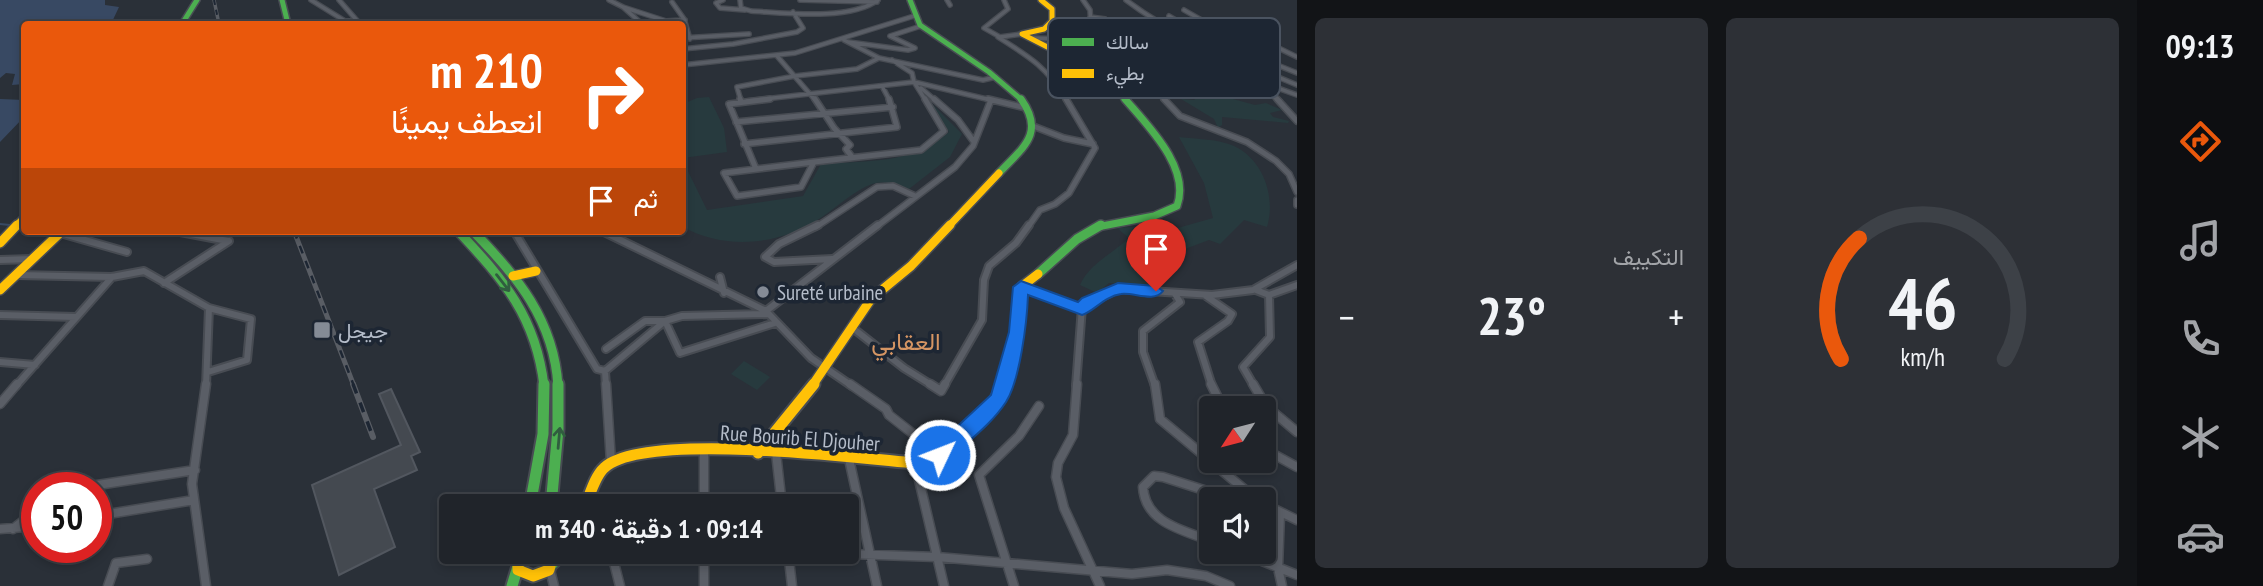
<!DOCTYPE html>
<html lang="ar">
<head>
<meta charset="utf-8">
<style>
  :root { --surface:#20242a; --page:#2d3036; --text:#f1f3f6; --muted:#a2a4a8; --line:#3d4147; --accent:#ea580c }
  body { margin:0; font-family:"PT Sans Narrow",Vazirmatn,sans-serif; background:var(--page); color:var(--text); direction:rtl; height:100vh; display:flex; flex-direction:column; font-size:26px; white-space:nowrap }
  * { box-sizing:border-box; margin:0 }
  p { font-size:23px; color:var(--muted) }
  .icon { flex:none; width:38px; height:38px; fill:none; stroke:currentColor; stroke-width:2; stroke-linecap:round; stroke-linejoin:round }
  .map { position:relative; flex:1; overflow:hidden; direction:ltr }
  .drawer { display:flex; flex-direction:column; gap:18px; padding:18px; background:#121417; width:840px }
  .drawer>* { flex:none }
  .banner { position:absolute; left:21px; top:21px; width:665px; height:214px; border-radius:7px; box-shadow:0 4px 10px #0003,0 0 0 2px var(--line); direction:rtl; background:#ea580c; color:#fff; overflow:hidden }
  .needle { width:46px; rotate:234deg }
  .fabs { position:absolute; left:1199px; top:396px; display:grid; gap:14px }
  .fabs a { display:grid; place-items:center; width:77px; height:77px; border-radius:7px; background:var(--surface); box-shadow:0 4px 10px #0003,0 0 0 2px var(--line); font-size:35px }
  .speed { position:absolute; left:21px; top:472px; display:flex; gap:14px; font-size:35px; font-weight:700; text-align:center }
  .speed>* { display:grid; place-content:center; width:91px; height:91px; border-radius:50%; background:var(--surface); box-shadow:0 4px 10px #0003,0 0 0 2px var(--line); line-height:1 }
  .speed .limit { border:10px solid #d22; background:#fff; color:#111 }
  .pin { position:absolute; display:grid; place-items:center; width:60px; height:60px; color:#fff; margin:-72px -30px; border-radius:50% 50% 50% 0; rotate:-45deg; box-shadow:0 0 7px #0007 }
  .pin .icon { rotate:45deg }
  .me { position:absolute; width:77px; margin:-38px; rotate:47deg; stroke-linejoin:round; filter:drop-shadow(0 0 5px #0008) }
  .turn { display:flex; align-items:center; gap:24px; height:147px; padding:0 28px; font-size:32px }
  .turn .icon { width:91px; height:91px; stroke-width:2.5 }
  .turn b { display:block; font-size:49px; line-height:60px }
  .then { display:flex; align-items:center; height:66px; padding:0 28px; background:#0003; gap:14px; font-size:26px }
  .big { font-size:52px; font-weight:600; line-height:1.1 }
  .drawer .card { flex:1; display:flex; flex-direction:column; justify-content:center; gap:10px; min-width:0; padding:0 24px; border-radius:10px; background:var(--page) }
  .drawer .dial { align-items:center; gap:0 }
  .dial svg { height:182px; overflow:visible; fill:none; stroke:var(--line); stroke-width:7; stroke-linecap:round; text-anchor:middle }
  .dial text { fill:var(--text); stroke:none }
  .heat { display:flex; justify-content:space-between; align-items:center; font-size:38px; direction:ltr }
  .drawer .tiles { flex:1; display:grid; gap:18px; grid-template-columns:repeat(2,1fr) }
  .trip { position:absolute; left:439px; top:494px; width:420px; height:70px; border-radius:7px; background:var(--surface); box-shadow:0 4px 10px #0003,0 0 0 2px var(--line); font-weight:600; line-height:70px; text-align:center; direction:rtl }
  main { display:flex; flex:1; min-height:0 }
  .menu { display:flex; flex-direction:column; width:126px; justify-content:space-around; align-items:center; background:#0d0e11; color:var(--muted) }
  .menu .icon { width:49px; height:49px }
  .menu .selected { color:var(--accent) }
  .menu b { font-size:32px; color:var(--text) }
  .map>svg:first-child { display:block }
  .green { fill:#273a3e }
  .water { fill:#384963 }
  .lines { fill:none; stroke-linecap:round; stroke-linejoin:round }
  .stream { stroke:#384963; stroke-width:2 }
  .building { fill:#444950; stroke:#52575f; stroke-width:2 }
  .street-far3-casing { stroke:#484c53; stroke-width:6 }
  .street-far2-casing { stroke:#484c53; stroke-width:8 }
  .street-far1-casing { stroke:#484c53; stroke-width:10 }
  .street-casing { stroke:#484c53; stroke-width:11 }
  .fast-far3-casing { stroke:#484c53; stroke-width:8 }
  .fast-far2-casing { stroke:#484c53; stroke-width:10 }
  .fast-far1-casing { stroke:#484c53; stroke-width:12 }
  .fast-casing { stroke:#484c53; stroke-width:15 }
  .slow-far3-casing { stroke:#484c53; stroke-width:8 }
  .slow-far2-casing { stroke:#484c53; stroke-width:10 }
  .slow-far1-casing { stroke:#484c53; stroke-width:12 }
  .slow-casing { stroke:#484c53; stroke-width:15 }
  .street-far3 { stroke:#5a5e66; stroke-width:3.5 }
  .street-far2 { stroke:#5a5e66; stroke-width:5 }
  .street-far1 { stroke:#5a5e66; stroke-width:6 }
  .street { stroke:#5a5e66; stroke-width:8 }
  .fast-far3 { stroke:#4caf50; stroke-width:5 }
  .fast-far2 { stroke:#4caf50; stroke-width:7 }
  .fast-far1 { stroke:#4caf50; stroke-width:9 }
  .fast { stroke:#4caf50; stroke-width:11 }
  .slow-far3 { stroke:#ffc107; stroke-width:5 }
  .slow-far2 { stroke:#ffc107; stroke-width:7 }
  .slow-far1 { stroke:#ffc107; stroke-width:9 }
  .slow { stroke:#ffc107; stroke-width:11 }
  .rail-far2-casing { stroke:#595d64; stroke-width:3.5 }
  .rail-far1-casing { stroke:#595d64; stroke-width:5 }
  .rail-casing { stroke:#595d64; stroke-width:6 }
  .rail-far2 { stroke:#1d2633; stroke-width:2; stroke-dasharray:5; stroke-linecap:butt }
  .rail-far1 { stroke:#1d2633; stroke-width:2.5; stroke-dasharray:8; stroke-linecap:butt }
  .rail { stroke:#1d2633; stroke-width:3.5; stroke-dasharray:10; stroke-linecap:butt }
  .oneway { stroke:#305d3f }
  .route { fill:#1a73e8; stroke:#114b97; stroke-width:2 }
  .poi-dot { fill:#848b96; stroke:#1d2633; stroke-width:2.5 }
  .labels { text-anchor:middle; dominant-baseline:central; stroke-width:7; stroke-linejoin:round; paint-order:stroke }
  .poi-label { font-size:21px; fill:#b4bcc9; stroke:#1d2633; text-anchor:start }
  .street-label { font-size:21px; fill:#b4bcc9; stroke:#1d2633 }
  .quarter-label { font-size:24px; fill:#d59563; stroke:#1d2633 }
  .key { fill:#1d2633; stroke:#4a5360; stroke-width:2 }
  .key-label { font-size:19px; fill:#b4bcc9 }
</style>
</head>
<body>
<main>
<nav class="menu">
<b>09:13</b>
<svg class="icon selected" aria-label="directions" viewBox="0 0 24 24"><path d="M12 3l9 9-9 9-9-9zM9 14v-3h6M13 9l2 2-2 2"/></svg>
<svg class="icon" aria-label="music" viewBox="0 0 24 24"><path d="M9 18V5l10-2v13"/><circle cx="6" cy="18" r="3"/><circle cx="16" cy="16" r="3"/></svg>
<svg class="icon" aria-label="phone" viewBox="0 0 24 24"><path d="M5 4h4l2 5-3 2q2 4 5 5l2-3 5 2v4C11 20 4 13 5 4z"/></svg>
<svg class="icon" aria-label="climate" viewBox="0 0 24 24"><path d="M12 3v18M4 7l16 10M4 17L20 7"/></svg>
<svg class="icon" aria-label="car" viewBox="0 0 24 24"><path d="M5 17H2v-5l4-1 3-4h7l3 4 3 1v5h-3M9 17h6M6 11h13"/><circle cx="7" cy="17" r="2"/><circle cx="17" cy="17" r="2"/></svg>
</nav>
<section class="drawer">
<div class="tiles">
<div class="card dial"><svg viewBox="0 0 100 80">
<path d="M14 69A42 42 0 1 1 86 69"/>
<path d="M14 69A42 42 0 0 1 22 16" stroke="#ea580c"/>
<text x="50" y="56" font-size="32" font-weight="700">46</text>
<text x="50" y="72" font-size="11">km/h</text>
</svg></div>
<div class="card"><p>التكييف</p>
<div class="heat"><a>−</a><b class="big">23°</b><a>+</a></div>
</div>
</div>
</section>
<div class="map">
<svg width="1297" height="586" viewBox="0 0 1297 586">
  <rect width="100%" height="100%" fill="#2a3038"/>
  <path class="green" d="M1166,55l50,28 17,16 22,6 11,-2 16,7 -12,3 3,4 16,4 -1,2 -66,-6v8l-4,3 -4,-9 -33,-20 14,1 -7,-10c-13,-3 -24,-9 -32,-20l14,-1 -3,-3 3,-5 -6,-4z
    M709,97l15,31 3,24 -44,6v-54l14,-6z
    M929,101l33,33 -12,23 -41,32c-12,-4 -24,-9 -37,-5 -17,6 -35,23 -50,33 -41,28 -95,34 -139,10l-1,-68 25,51 96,-14 18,-32c50,-4 88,1 128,-32z
    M1179,137c17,2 40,2 55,9 30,14 42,52 33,81l-23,-7 -24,24 -11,-4 -56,21 -14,11 15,14 -45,-3 -12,10 -17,-8c9,-21 32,-31 49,-47l-12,-10 17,-1 19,8 60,-17 -9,-35z
    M744,361l26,16 -13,13 -26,-16z"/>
  <path class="water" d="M0,0h105v5l14,2 -8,17h-87v60l-12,1 3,-11 -9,-1 -6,5z
    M0,99l24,1v17l-24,25z"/>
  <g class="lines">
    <path class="stream" d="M0,224l10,1"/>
  </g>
  <path class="building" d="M391,389l29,63 -9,4 6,14 -43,19 21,58 -56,28 -27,-90 89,-40 -22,-51z
    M939,466l15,11 -8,7 -20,-1 -3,-13z"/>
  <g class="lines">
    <g class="street-far3-casing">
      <path id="street-far3" d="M311,0l34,21h12
        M339,0l21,24
        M609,0l14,7 19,17
        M723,0l-7,3 4,5 25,2
        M740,0l1,8 10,3c35,2 98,10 127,-11
        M800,0l77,2
        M947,0l3,5
        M1083,0l7,10 2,30
        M1126,0c51,39 112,60 171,85
        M672,2l12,17 6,20
        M623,7l43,14 19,-1
        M1184,10l35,20 31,4 -7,-6
        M1169,16l31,18 97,39
        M1090,17l15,2 8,22
        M1250,34l47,23
        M998,37c32,20 50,31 69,64
        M1000,37l-16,-9 24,-19 -4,-9
        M1000,37l22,-3
        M682,38l67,-4
        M1030,38l66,2 68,7 133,48
        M844,40l35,18 104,22 13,-3
        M1091,41l50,33 25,27
        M848,42l60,8 7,-2 -25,-12 31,-10
        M1135,43l6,9 19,12
        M682,49l51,-5 64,-12 6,-4 -10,-16
        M777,56l39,45
        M892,60l20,13 2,9 12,19
        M682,65l113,-12 119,-37
        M1131,65l27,-1
        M1222,67l21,21
        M1254,78v5l26,18
        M882,86l8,15
        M921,88l15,13
        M741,101l-4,-14 58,-11 62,-7 22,-11
        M747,101l167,-19 81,19"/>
    </g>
    <g class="street-far2-casing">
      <path id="street-far2" d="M740,99l1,3
        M815,99l19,29 16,17 -4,4 6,8
        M934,99l24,21 16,22
        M988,99l38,9
        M1164,99l16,17 67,26 29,19 13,13 8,18
        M1277,99l20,22
        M736,122l157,-15
        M1033,126l31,12 29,6
        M744,144l153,-17 -8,-28
        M814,162l-13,25 -64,9 -13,-23z
        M814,162l107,-12 23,-19 -19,-32
        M756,169l-27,-65 41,-5
        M1297,200v5
        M816,227l61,-40 16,-1 22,10
        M876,227l79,-60 18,-21 18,-46
        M1028,227l12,-17 15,-6 14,-11 26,-45 -29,-49"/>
    </g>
    <g class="street-far1-casing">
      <path id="street-far1" d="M818,225l-39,19 -14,13 9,5 58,-3
        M175,231l53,10
        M514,231l83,138 8,2
        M602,231l164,80 45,47 41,28
        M60,233l67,19
        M0,260l32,-1
        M17,275l95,2 32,-6 65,37 42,11 -4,41 -39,12
        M720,277l4,16
        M164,283l65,-42
        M1021,287l61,22
        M1256,290l13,5 28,-10
        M1206,296l26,18 -4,7 -30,21 14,44
        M766,311l112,-86
        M0,315l76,2
        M665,321l15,32 95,-30
        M854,329l50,39 29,18
        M606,349l39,-28h20
        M0,362l35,3
        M16,386l96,-109
        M206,386l3,-78
        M606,386l-1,-15 60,-50 17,-5 86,-2
        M944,386l38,-66 2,-40 5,-14 27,-23 13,-18
        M1076,386l6,-79 36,-18 94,6 41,-5 44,-25
        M1155,386l-12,-34v-21l37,-29 -5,-8
        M1254,386l-11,-19 27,-30 -1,-42"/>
    </g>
    <g class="street-casing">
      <path id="street" d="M606,384l5,78
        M850,384l36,25 3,6 51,40
        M930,384l11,7 4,-7
        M1077,384l-4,51 -15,28 -2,14 8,31 36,78
        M1155,384l5,35 96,80
        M1211,384l12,24
        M1253,384l13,22 31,26
        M0,404l17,-20
        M774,435l8,71
        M1264,449l33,18
        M704,450v56
        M849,459l28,127
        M915,463l29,123
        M78,488l117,-18
        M1264,504l33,16
        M1280,513l-2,55 4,18
        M96,516l98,-16
        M0,529l37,-3
        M13,529l24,-19
        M1211,541c-28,-11 -66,-18 -68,-54l11,-11 9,1 69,22
        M611,551l9,35
        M704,551v35
        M763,551l174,6 195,17 35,-4 39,6 24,10
        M788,551l4,35
        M1237,551l60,24
        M550,570l4,16
        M108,586l8,-23 31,-4
        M206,586l-14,-102 14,-100
        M1014,586l-35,-111 40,-39 20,-30"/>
    </g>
    <g class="fast-far3-casing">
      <path id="fast-far3" d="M282,0l6,24
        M910,0l10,25 69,47 34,29
        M182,24l15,-24
        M1100,74l27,27"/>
    </g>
    <g class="fast-far2-casing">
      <path id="fast-far2" d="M999,173c23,-25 47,-39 22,-74
        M1097,227l57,-11 23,-10c14,-38 -29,-80 -52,-107"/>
    </g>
    <g class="fast-far1-casing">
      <path id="fast-far1" d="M458,231c46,49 78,86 86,155
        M473,231c44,45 81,89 85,155
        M1038,274l39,-35 24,-14"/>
    </g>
    <g class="fast-casing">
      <path id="fast" d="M530,506l13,-72 1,-50
        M551,506l7,-77v-45
        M551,565l14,-14
        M512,586l6,-20"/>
    </g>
    <g class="slow-far3-casing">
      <path id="slow-far3" d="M1041,0l11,9v12l-8,8 -22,5 78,40"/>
    </g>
    <g class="slow-far2-casing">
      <path id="slow-far2" d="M15,227l9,-9
        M948,227l51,-54"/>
    </g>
    <g class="slow-far1-casing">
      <path id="slow-far1" d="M0,243l17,-18
        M513,276l23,-5
        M0,290l62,-59
        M812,386l59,-87 40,-33 39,-41
        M1002,386l16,-54 3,-45 17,-13"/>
    </g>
    <g class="slow-casing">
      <path id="slow" d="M758,453l56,-69
        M585,506c5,-11 10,-30 19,-38 39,-37 254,-10 311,-5 7,-2 16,-2 22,-5 19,-11 60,-52 66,-74
        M525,551l-7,11v8l15,6 16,-6 2,-8 -5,-11"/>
    </g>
    <use href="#street-far3" class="street-far3"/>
    <use href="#street-far2" class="street-far2"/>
    <use href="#street-far1" class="street-far1"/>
    <use href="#street" class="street"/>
    <use href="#fast-far3" class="fast-far3"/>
    <use href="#fast-far2" class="fast-far2"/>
    <use href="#fast-far1" class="fast-far1"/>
    <use href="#fast" class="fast"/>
    <use href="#slow-far3" class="slow-far3"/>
    <use href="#slow-far2" class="slow-far2"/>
    <use href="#slow-far1" class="slow-far1"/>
    <use href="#slow" class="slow"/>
    <g class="rail-far2-casing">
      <path id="rail-far2" d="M214,0l5,24"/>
    </g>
    <g class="rail-far1-casing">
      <path id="rail-far1" d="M294,231l60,155"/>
    </g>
    <g class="rail-casing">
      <path id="rail" d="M353,384l20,53"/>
    </g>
    <use href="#rail-far2" class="rail-far2"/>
    <use href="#rail-far1" class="rail-far1"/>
    <use href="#rail" class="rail"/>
  </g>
  <defs><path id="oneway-shaft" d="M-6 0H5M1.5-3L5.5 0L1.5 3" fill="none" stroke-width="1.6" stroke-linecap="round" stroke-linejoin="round" transform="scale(1.75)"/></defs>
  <g class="oneway">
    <use href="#oneway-shaft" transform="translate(503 283) rotate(52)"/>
    <use href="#oneway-shaft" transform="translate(559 438) rotate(-85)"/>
  </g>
  <path class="route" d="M1021,281l57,21 4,-4 36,-15 38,3 7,5c-9,12 -29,1 -42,3 -16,2 -28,18 -39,21l-54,-20c-1,27 -8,85 -22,107 -15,23 -39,40 -59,59l-7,2 -7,-2 -3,-6 3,-6 58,-54 18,-63 4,-45z"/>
  <g class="poi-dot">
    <circle cx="763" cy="292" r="7"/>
    <rect x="313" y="321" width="18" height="18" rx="3.5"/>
  </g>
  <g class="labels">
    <g class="poi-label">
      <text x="777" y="292">Sureté urbaine</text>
      <text x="338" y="330">جيجل</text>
    </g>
    <g class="street-label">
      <text transform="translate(800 438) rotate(4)">Rue Bourib El Djouher</text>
    </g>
    <g class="quarter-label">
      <text x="906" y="341">العقابي</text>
    </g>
  </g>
  <rect x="1048" y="18" width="232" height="80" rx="10" class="key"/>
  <rect x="1062" y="38" width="32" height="8" fill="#4caf50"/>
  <rect x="1062" y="69" width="32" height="9" fill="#ffc107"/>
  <g class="key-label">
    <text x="1106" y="49">سالك</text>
    <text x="1106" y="80">بطيء</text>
  </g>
</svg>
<div class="fabs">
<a><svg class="needle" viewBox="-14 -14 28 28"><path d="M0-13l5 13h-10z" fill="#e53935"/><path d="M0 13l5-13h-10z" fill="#a2a4a8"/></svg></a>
<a><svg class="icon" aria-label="sound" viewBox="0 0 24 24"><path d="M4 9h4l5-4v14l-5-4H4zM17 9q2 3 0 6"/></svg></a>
</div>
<div class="speed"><div class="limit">50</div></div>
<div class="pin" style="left:1156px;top:291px;background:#d93025"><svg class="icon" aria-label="arrive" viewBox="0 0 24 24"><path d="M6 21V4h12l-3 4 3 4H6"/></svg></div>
<svg class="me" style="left:940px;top:455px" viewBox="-20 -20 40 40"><circle r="17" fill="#1a73e8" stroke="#fff" stroke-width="3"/><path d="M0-11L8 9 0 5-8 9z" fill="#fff"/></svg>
<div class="trip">09:14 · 1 دقيقة · 340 m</div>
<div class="banner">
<div class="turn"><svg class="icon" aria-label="right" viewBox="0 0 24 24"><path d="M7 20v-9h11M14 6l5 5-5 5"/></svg><div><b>210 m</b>انعطف يمينًا</div></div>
<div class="then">ثم<svg class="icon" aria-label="arrive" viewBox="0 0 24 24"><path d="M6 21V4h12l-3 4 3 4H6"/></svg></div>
</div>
</div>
</main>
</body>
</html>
